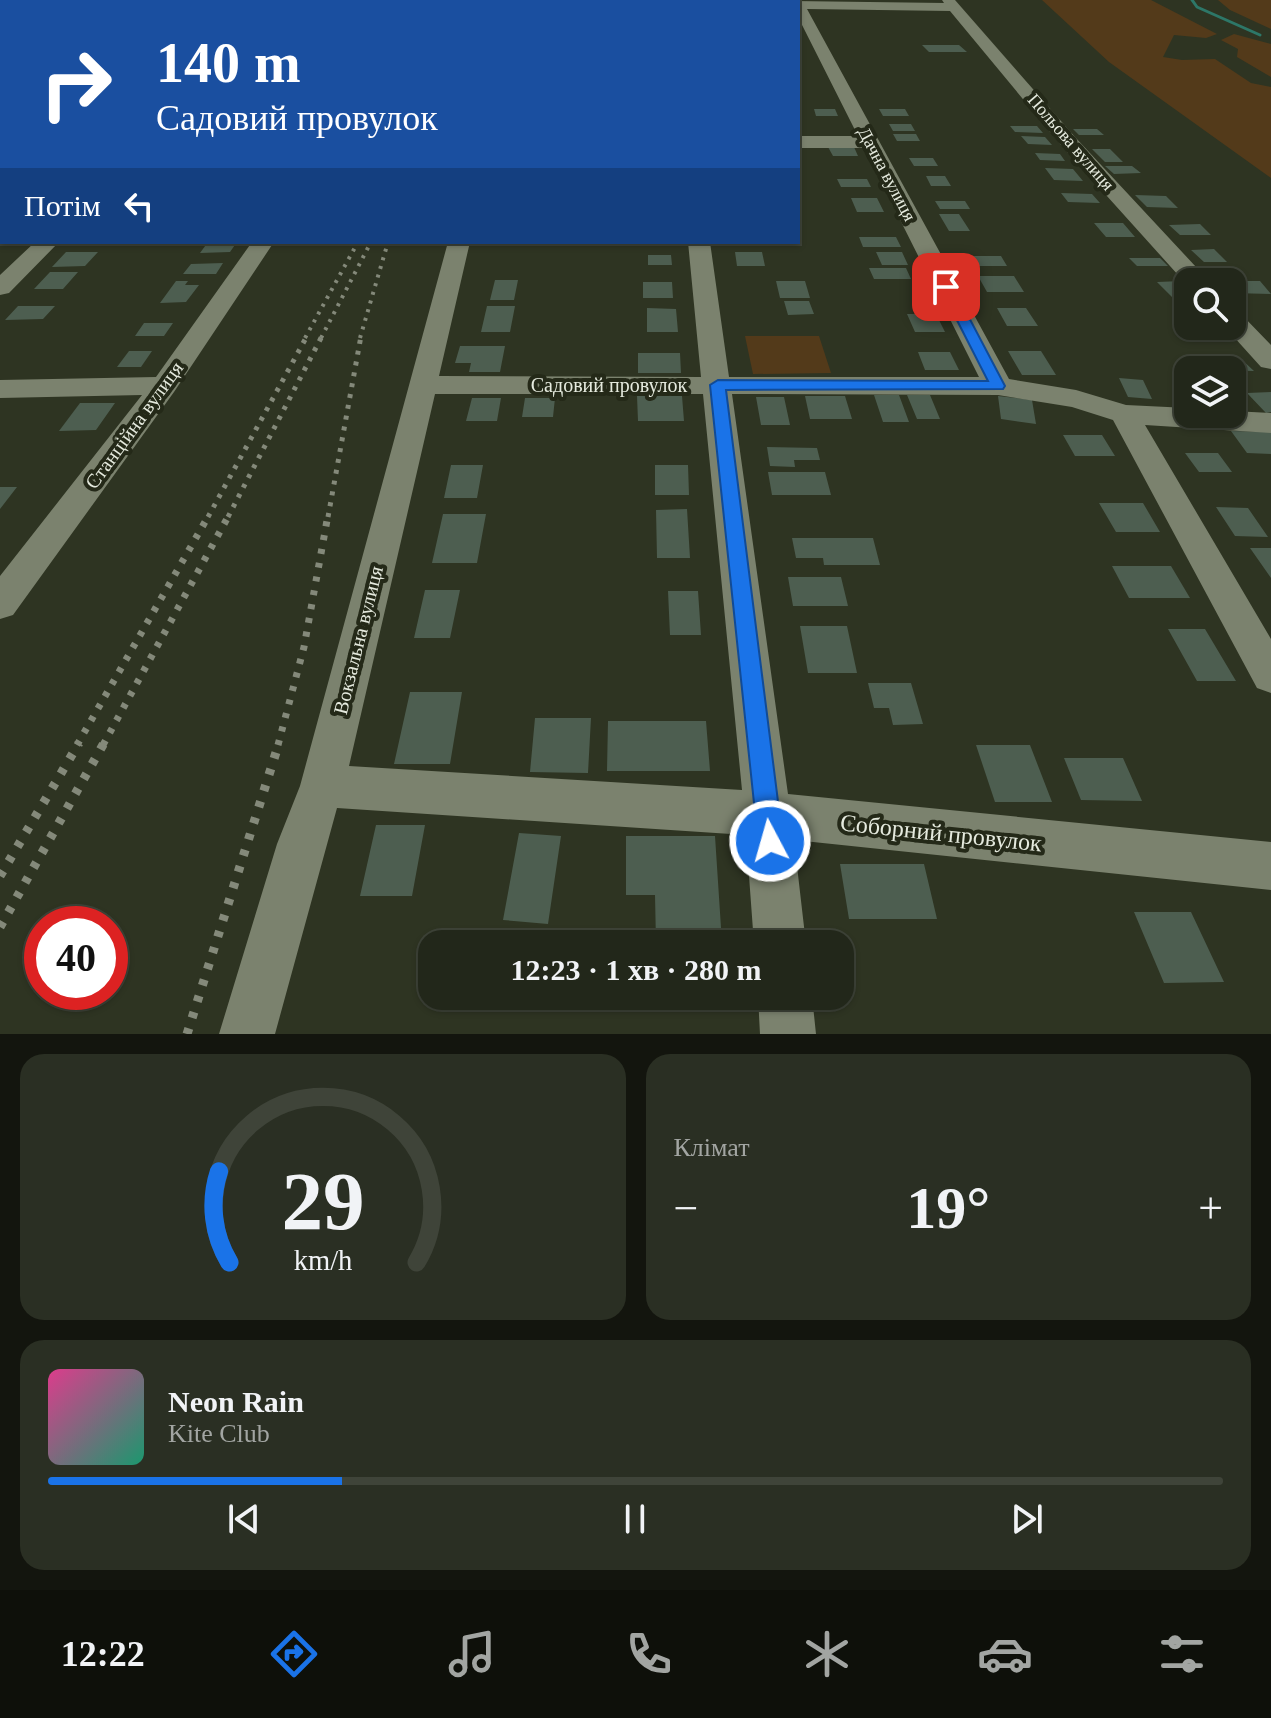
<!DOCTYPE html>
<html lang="uk">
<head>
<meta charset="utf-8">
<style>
  :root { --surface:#22271a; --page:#2a2f23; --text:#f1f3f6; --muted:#a2a5a2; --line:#3f4439; --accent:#1a73e8 }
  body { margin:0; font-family:"Times New Roman",serif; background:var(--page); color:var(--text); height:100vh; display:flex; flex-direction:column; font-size:30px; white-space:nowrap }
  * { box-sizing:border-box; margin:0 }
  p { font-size:26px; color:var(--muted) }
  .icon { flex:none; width:44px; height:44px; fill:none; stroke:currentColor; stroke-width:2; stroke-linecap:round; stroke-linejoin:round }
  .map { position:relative; height:1034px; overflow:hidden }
  .details { display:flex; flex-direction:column; gap:20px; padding:20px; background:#13150e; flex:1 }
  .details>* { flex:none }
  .banner { position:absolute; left:0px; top:0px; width:800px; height:244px; box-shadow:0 2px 6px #0004,0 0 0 2px var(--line); background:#1a4fa0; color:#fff; overflow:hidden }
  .buttons { position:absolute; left:1174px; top:268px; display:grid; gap:16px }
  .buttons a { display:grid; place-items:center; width:72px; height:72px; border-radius:16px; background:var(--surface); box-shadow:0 2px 6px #0004,0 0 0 2px var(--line); font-size:40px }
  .speed { position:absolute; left:24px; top:906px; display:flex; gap:16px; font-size:40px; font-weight:700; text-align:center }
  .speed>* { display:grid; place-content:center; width:104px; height:104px; border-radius:50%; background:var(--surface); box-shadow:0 2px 6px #0004,0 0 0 2px var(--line); line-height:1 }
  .speed .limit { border:12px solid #d22; background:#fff; color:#111 }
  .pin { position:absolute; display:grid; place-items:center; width:68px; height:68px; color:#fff; margin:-34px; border-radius:16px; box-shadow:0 4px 12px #0006 }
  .me { position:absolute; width:88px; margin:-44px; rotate:354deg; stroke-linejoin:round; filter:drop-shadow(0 0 6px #0008) }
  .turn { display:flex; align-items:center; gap:28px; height:168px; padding:0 24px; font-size:36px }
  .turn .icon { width:104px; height:104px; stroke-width:2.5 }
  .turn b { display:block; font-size:56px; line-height:68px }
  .then { display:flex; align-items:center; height:76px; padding:0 24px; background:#0003; gap:16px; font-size:30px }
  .big { font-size:60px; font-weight:700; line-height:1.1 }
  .details .tile { flex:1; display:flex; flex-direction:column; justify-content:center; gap:12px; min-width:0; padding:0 28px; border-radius:24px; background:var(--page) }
  .details .dial { align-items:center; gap:0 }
  .dial svg { height:208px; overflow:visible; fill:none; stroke:var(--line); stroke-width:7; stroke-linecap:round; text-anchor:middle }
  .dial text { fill:var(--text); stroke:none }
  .song { display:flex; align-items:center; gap:24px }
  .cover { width:96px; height:96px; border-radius:12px; background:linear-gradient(135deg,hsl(330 70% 55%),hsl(160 70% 35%)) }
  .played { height:8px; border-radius:4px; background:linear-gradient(90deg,var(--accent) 25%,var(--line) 25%) }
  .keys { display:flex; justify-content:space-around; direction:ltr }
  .heat { display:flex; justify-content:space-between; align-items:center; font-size:44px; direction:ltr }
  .details .tiles { flex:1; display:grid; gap:20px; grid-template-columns:1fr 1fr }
  .tile:last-child { grid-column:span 2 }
  .trip { position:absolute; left:418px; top:930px; width:436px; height:80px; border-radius:24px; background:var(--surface); box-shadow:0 2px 6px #0004,0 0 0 2px var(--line); font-weight:700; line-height:80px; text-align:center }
  .tab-bar { display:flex; height:128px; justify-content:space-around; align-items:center; background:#0e100a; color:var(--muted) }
  .tab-bar .icon { width:56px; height:56px }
  .tab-bar .selected { color:var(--accent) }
  .tab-bar b { font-size:36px; color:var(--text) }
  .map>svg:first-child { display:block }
  .green { fill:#533a1a }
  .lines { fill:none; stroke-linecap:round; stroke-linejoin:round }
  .stream { stroke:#2d7768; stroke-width:3 }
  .building { fill:#4d5e50 }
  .minor { fill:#7b826e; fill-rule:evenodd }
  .rail-far3 { stroke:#84897a; stroke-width:4; stroke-dasharray:3 6; stroke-linecap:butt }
  .rail-far2 { stroke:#84897a; stroke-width:5; stroke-dasharray:4 7; stroke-linecap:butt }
  .rail-far1 { stroke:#84897a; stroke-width:7; stroke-dasharray:5 9; stroke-linecap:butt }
  .rail { stroke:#84897a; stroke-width:9; stroke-dasharray:6 11; stroke-linecap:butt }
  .route { fill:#1a73e8; stroke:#114b97; stroke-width:2 }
  .labels { text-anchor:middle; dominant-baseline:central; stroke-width:8; stroke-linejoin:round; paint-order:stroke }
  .far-street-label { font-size:18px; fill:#e5eade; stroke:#242918 }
  .street-label { font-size:20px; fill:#e5eade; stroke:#242918 }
  .near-street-label { font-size:24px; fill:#e5eade; stroke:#242918 }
</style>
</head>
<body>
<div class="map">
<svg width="1271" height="1034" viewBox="0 0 1271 1034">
  <rect width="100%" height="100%" fill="#2e3422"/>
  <path class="green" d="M1042,0h109l66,34 -11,4 -32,-3 -11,22 19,3 33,-1 36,24 20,4v91l-162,-116z
    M1218,0h53v29l-41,-19z
    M1234,34l37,10v33l-34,-20 1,-8 -17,-9z
    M745,336h74l12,37 -78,1z"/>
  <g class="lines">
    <path class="stream" d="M1192,0l5,7 63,28"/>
  </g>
  <path class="building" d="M922,45h37l8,7h-38z
    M814,109h21l3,7h-22z
    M879,109h26l4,7h-26z
    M889,124h22l4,7h-22z
    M1010,126h27l6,7 -28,-1z
    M1073,129h24l7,6h-25z
    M893,134h23l4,7h-23z
    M1021,136l24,1 7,8 -24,-1z
    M828,147h26l4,9h-25z
    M1092,149h18l13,13h-18z
    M1035,153l25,1 5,7 -25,-1z
    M909,158h24l5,8h-24z
    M1105,166h27l9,7 -27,1z
    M1045,168l28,1 10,12 -29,-1z
    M926,176h19l6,10h-20z
    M837,179h30l4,8h-30z
    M1061,193l31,1 8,9 -32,-1z
    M1135,195l31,1 12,12 -31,-1z
    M851,198h26l7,14h-27z
    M935,201h30l5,8h-30z
    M939,214h20l11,17h-21z
    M1094,223h29l12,14h-29z
    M1200,224l11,11h-31l-11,-10z
    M859,237h37l5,10h-38z
    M208,242h29l-7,10 -30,1z
    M1214,249l13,13h-23l-13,-12z
    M66,252h32l-13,14 -33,1z
    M735,252h27l3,14h-28z
    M876,252h26l6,13h-26z
    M648,255h23l1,10h-24z
    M968,256h33l6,10h-34z
    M1129,258h31l8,8h-31z
    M223,263l-7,11h-33l8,-10z
    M869,268h37l5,11h-37z
    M50,272h28l-15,17h-29z
    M978,276h36l10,16h-37z
    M495,280h23l-4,20h-24z
    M176,281h12l-3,4h14l-13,17 -26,1z
    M776,281h29l5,17h-30z
    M1182,281l6,6v10h-16l-15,-15z
    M1232,281h28l11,13 -39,-1z
    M643,282h29l1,16h-30z
    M784,301h25l5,13 -26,1z
    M18,306h37l-12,13 -38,1z
    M487,306h28l-5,26h-29z
    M647,308l29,1 2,23h-31z
    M997,308h29l12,18h-31z
    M907,314h29l9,18h-30z
    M144,323h29l-9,13h-29z
    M460,346h45l-5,26h-31l2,-9h-16z
    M129,351h23l-11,16h-24z
    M1008,351h33l15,24h-34z
    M918,352h32l9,18h-34z
    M638,353h42l1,20h-43z
    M1239,357l15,14 -38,-1 -11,-12z
    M1119,378l24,2 9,19 -24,-2z
    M1271,392v20l-5,1 -19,-20z
    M874,395h25l10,27h-26z
    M907,395h23l10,24h-23z
    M637,396h45l2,25h-46z
    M805,396h40l7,23h-42z
    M998,396l34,4 4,24 -35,-5z
    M756,397h28l6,28h-29z
    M472,398h29l-4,23h-31z
    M525,398h30l-2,19h-31z
    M80,403h35l-19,27 -37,1z
    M1231,431l40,1v22l-24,-1z
    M1063,435h39l13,21h-40z
    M767,447l50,1 3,12h-26l1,7 -25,-1z
    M1185,453h33l14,19h-33z
    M451,465h32l-6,33h-33z
    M655,465h33l1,30h-34z
    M768,472h57l6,23h-59z
    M0,487h17l-17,22z
    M1099,503h44l17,29h-44z
    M1216,507l32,1 20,29 -33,-1z
    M687,509l3,49h-33l-1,-48z
    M443,514h43l-9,49h-45z
    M792,538h81l7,27h-56l-1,-7h-27z
    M1250,548h21v30z
    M1112,566h59l19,32h-61z
    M788,577h53l7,29h-55z
    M425,590h35l-10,48h-36z
    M668,591h30l3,44h-31z
    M800,626h47l10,47h-49z
    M1168,629h37l31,52h-39z
    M868,683h43l12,41 -30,1 -4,-17h-15z
    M410,692h52l-12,72h-56z
    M535,718h56l-3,55 -58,-1z
    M608,721h98l4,50h-103z
    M976,745h54l22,57h-57z
    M1064,758h59l19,43 -61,-1z
    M376,825h49l-13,71h-52z
    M519,833l42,3 -13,88 -45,-4z
    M626,836h89l7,107h-66l-1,-48h-29z
    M840,864h84l13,55h-88z
    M1134,912h57l33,70 -60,1z"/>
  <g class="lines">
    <path class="minor" d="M660,0h12v2h-12z
      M942,0h13l120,137 135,145h-22v4l-127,-141 -111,-134 -143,-2 202,370 67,11 50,15 62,3v6h44v-3l39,2v20l-126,-8 126,214v54l-14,-5 -144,-268 -41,-13 -74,-12 -266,-1 56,400 483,48v48l-477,-50 12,104h-52l-8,-109 -409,-27 -62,226h-56l58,-190 23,-58 148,-544h22l-31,134 262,1 -13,-135h22l19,135h250l-115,-229h-66v-12h60l-60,-119v-15l-5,-1 151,2zM435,394h268l39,396 -393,-24z
      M2,83v10l-2,1v-10z
      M35,242h24l-50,51 -9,2v-20z
      M252,242h22l-100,150 -161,223 -13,4v-43l142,-181 -142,3v-18l156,-3z
      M1232,311l9,3 30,31v24l-10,-2 -37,-41h8z
      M758,996h54l4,38h-56z"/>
    <path class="rail-far3" d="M305,338l53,-96
      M321,338l50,-96
      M360,338l28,-96"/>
    <path class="rail-far2" d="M208,517l99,-181
      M228,517l94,-181
      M328,517l33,-181"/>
    <path class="rail-far1" d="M77,745l132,-230
      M103,745l126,-230
      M278,745l26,-98 24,-132"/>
    <path class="rail" d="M0,876l79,-133
      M0,927l104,-184
      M187,1034l92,-291"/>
  </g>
  <path class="route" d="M942,284l11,3 52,99 -2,3 -277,1 57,451 -4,9 -9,3 -9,-3 -3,-9 -48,-456 8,-5 270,1 -48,-94z"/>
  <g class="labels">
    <g class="far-street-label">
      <text transform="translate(1071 142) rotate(49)">Польова вулиця</text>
      <text transform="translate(887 174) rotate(62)">Дачна вулиця</text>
    </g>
    <g class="street-label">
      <text x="609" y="385">Садовий провулок</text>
      <text transform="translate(134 425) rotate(-54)">Станційна вулиця</text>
      <text transform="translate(358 640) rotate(-76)">Вокзальна вулиця</text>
    </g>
    <g class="near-street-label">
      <text transform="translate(941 833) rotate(6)">Соборний провулок</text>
    </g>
  </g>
</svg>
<div class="buttons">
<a><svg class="icon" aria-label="search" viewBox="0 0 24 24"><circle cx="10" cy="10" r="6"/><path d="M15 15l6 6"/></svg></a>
<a><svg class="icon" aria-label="layers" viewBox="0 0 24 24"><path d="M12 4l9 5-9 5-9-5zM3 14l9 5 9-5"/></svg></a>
</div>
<div class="speed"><div class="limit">40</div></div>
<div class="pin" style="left:946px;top:287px;background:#d93025"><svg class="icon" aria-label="arrive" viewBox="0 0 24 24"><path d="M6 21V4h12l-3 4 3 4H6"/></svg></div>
<svg class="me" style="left:770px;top:841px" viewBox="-20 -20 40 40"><circle r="17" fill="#1a73e8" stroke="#fff" stroke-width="3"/><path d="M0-11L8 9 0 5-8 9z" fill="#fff"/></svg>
<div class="trip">12:23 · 1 хв · 280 m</div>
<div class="banner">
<div class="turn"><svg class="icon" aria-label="right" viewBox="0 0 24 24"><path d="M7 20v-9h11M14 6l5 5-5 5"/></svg><div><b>140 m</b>Садовий провулок</div></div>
<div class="then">Потім<svg class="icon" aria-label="left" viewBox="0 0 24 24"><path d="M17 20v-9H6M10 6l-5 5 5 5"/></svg></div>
</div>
</div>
<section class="details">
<div class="tiles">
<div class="tile dial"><svg viewBox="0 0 100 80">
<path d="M14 69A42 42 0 1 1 86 69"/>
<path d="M14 69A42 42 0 0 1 10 34" stroke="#1a73e8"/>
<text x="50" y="56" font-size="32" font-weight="700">29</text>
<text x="50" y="72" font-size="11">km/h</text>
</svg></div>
<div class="tile"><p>Клімат</p>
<div class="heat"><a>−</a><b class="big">19°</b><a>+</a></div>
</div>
<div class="tile">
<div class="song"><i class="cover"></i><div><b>Neon Rain</b><p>Kite Club</p></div></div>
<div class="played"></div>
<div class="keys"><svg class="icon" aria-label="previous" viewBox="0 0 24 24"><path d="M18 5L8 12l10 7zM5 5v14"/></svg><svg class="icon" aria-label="pause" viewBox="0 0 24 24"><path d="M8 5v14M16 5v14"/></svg><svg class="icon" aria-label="next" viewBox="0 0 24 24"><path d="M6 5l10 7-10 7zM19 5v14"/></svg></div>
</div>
</div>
</section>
<nav class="tab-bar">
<b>12:22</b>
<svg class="icon selected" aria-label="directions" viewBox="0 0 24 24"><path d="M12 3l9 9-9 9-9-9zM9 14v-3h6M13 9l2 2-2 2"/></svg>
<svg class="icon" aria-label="music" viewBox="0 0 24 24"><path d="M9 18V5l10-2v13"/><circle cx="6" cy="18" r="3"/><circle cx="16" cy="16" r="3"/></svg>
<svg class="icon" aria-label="phone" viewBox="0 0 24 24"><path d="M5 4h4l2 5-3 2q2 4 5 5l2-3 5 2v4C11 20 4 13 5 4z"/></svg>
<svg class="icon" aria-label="climate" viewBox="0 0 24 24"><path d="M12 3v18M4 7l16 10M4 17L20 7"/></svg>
<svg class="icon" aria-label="car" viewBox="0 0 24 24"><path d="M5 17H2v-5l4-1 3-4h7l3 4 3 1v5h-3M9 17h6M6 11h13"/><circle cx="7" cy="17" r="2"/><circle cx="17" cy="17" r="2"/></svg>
<svg class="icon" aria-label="filters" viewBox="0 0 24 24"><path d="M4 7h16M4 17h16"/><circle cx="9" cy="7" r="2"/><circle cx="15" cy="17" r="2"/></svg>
</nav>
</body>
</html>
